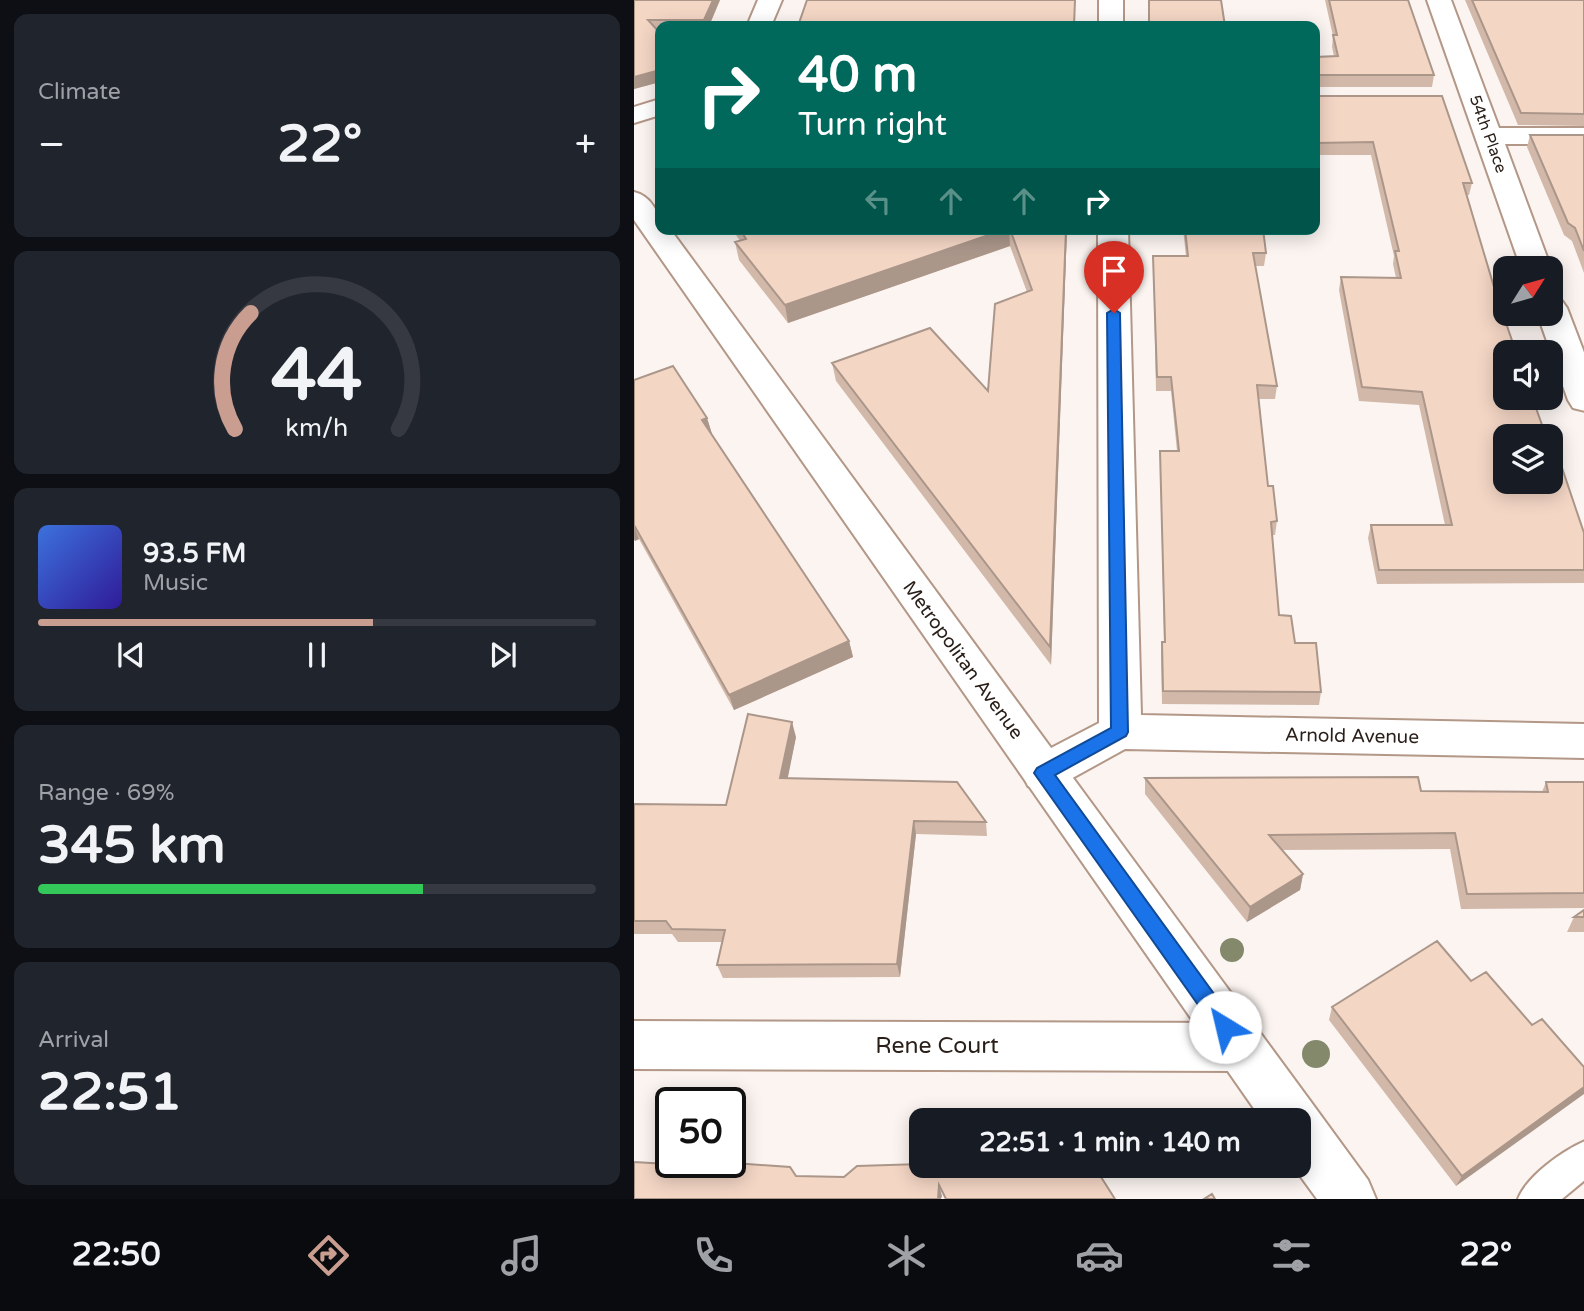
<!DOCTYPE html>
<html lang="en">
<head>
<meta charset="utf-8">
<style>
  :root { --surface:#171b24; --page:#20242c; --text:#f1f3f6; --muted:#9ea1a6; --line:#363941; --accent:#ca9d91 }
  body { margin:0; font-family:"Varela Round",sans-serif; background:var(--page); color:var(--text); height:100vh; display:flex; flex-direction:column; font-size:26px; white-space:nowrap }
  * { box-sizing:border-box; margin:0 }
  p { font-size:23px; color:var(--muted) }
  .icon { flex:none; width:38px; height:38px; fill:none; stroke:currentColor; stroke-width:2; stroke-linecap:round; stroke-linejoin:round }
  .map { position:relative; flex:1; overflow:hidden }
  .panel { display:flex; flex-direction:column; gap:14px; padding:14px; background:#0d0f14; width:634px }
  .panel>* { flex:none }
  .top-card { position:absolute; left:21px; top:21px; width:665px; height:214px; border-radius:14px; box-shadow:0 4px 18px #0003; background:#00695c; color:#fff; overflow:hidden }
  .needle { width:46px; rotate:53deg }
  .fabs { position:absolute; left:859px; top:256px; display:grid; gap:14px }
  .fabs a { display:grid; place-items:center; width:70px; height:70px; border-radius:14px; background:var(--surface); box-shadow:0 4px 18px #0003; font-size:35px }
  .speed { position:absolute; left:21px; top:1087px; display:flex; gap:14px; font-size:35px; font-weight:700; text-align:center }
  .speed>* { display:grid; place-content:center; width:91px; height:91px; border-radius:50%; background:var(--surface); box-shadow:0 4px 18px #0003; line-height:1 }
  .speed .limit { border:4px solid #111; border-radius:10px; background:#fff; color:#111 }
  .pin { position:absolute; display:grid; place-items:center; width:60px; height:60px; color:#fff; margin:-72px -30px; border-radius:50% 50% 50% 0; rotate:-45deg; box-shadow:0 0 7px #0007 }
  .pin .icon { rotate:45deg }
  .me { position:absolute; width:77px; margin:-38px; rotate:324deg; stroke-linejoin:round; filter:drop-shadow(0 0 5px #0008) }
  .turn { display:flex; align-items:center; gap:24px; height:147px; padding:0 28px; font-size:32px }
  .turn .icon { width:91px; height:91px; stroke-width:2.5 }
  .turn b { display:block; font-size:49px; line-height:60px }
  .lanes { display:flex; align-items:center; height:66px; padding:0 28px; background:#0003; justify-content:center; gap:35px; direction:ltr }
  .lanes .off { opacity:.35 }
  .big { font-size:52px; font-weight:800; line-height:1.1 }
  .panel .widget { flex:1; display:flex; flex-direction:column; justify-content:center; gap:10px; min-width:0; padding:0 24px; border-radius:14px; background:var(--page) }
  .panel .dial { align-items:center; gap:0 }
  .dial svg { height:182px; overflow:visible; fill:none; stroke:var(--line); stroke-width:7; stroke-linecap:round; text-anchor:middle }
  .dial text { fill:var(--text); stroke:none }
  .song { display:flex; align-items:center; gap:21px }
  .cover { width:84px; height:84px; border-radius:10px; background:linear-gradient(135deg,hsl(220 70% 55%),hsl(250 70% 35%)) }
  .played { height:7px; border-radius:4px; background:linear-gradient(90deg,var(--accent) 60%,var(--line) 60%) }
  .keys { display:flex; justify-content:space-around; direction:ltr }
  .heat { display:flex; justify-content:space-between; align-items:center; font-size:38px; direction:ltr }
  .charge { height:10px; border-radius:5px; background:linear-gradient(90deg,#34c759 69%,var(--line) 0) }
  .trip { position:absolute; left:275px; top:1108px; width:402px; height:70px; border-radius:14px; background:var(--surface); box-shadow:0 4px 18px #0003; font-weight:800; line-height:70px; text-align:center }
  .tab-bar { display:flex; height:112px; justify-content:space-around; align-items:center; background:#090b0e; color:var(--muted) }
  .tab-bar .icon { width:49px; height:49px }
  .tab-bar .active { color:var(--accent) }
  .tab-bar b { font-size:32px; color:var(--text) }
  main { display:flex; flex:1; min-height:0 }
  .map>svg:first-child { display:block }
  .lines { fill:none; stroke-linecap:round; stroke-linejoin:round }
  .lane-casing { stroke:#b39787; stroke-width:4 }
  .street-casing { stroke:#b39787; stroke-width:4 }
  .secondary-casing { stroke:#b39787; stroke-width:4 }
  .lane { fill:#fff; fill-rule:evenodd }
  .street { fill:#fff; fill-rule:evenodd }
  .secondary { fill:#fff; fill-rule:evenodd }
  .tree { fill:#84896c }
  .wall { fill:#d2b8a9 }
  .shaded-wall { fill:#ab968a }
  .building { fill:#f4d6c5; stroke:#ab968a; stroke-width:2 }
  .route { fill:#1a73e8; stroke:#114b97; stroke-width:2 }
  .labels { text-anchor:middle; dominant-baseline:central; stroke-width:5; stroke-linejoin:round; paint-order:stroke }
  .far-street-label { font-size:16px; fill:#291e18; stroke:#fff }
  .street-label { font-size:19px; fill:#291e18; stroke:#fff }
  .near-street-label { font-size:23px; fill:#291e18; stroke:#fff }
</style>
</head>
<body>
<main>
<section class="panel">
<div class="widget"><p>Climate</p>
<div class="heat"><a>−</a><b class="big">22°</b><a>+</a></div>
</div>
<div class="widget dial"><svg viewBox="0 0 100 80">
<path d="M14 69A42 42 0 1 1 86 69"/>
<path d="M14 69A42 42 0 0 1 21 18" stroke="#ca9d91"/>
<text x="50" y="56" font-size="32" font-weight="700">44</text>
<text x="50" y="72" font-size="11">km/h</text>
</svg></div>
<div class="widget">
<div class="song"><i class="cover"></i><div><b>93.5 FM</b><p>Music</p></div></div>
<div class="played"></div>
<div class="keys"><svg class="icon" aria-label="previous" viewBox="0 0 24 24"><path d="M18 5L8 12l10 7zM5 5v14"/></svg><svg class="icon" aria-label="pause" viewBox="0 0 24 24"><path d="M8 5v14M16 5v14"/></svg><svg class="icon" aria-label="next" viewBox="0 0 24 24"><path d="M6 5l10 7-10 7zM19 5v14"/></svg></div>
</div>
<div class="widget"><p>Range · 69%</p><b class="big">345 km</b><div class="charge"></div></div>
<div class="widget"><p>Arrival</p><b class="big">22:51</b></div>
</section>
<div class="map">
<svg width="951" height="1199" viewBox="0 0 951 1199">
  <rect width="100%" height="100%" fill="#fbf4f1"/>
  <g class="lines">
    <g class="lane-casing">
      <path id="lane" d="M951,1141v39l-23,19h-44c9,-23 44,-48 67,-58z"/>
    </g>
    <g class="street-casing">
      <path id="street" d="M124,0h24l-11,26h-24z
        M465,0h24v26h-24z
        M793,0h24l48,128h86v16h-80l46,124h-30z
        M26,99v16l-26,8v-16z
        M464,229h30l13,486 444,9v34l-460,-9 -67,37 -15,5 -15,-5 -6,-13 6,-13 71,-37z
        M917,299l11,2 5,7 18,47v56l-12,-3 -5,-8 -31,-87h14z
        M0,1021l606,2 18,7 7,17 -7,17 -18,7 -606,-2z"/>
    </g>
    <g class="secondary-casing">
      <path id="secondary" d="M0,192c17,4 26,21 26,37h10l641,873 57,78 8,19h-59l-24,-33h6v-46h-37l-628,-900z"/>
    </g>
    <use href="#lane" class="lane"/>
    <use href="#street" class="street"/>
    <use href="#secondary" class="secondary"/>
  </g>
  <g class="tree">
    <circle cx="598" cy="950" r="12"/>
    <circle cx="682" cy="1054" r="14"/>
  </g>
  <path class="wall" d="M0,0h86l-11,26h-49v4h-2l2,52 -26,7z
    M691,0h83l26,75 -2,12h-117v-31h19l-2,-9 1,-11z
    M831,0h119v126l-66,-1z
    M681,94l157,89 -3,12h-2l39,241 78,97v50l-207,1 -9,-46 3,-13h74l-26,-120 -60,-4 -20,-111 2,-13 55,1 -3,-14 1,-8 -23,-101h-56z
    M896,135h54v138l-12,-32 -8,-6 -37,-88z
    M98,229h335l-16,436 -215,-284 -4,-18 156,28 39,-99 -17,-46 -222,77 -49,-63 -4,-18 5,-1z
    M549,229h80l3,24 -2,13h-9l22,120 -2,13h-16l9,87 9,35 -2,14h-3l7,80 42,77 -2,13 -157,-1 -1,-49 1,-13h2l-4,-191h17l-6,-60h-15l-3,-135h33z
    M0,380l73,38 5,16 137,207 4,16 -119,53 -95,-171 -4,2 -1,-2z
    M162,737l-9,42 199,43 1,14 -71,-2 -16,143 -177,1 -6,-13 5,-23h-44l-6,-8h-38v-130l92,1z
    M511,778l276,13 121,1 4,-10h38v126l-123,1 -11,-60 -168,1 21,24 -3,16 -53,32 -102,-128z
    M950,910v22h-17l7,-15z
    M837,981l61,44 52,42 -128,119 -127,-166 3,-13z"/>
  <path class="shaded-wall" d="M79,0h7l-11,26h-3l-2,-6z
    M26,70v12l-26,7v-12z
    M372,229h3l1,17 -222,77 -3,-18z
    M432,229h1l-16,436 -1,-18z
    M73,418l5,16 -10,-14z
    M0,526l5,13 -4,2 -1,-2z
    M215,641l4,16 -119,53 -5,-15z
    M158,722l4,15 -11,55 -5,-14z
    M280,821l2,13 -16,143 -3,-13z
    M669,874l-3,16 -53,32 3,-15z
    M950,1087v7l-128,92 6,-10z
    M305,1185l3,11 -1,3h-3z"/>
  <path class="building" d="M0,0h79l-9,20h-56l12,13v37l-26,7z
    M173,0h268l-1,26h-276z
    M515,0h72l4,26h-76z
    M695,0h79l26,75h-118l-1,12v-30l23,-1 -5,-21h4z
    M838,0h112v114l-63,-1z
    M681,94l1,2h126l30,87h-9l34,114 19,55h-10v45h26l14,39h-40v45h45v-30l1,2h5l27,80v37h-205l-8,-45h81l-30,-133 -60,-5 -21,-110 60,1 -6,-27h4l-26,-109 -58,1z
    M896,135h54v116l-9,-23 -7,-5z
    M106,229h266l-221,76 -50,-63 11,-3z
    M376,229h56l-16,418 -218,-284 98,-35 58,63 7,-87 37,-14z
    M551,229h78l3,24h-13l24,133 -20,-1 11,101h5l4,35 -6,1 8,93 12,1 4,27h21l5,49 -158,-1 -1,-49h3l-5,-191h19l-8,-74h-14l-4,-121h35z
    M39,366l34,52 -5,2 147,221 -120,54 -95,-170v-145z
    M114,714l44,8 -12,56 177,4 29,40 -72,-1 -17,143 -180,1 8,-35 -53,-1 -6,-8h-32v-117l92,1z
    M784,777l3,14 127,1 -2,-10h38v111l-117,1 -12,-61 -186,2 34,39 -53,33 -105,-129z
    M950,910v7h-10z
    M803,941l34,40 15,-9 46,53 10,-6 42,48v20l-122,89 -130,-169z
    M0,1162l34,2 4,9 48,1 14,-11 56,4 6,9 48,1 13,-11 64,-2v2h173l21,33h-169l-7,-14 -1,14h-304z
    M578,1194l3,5h-11z"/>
  <path class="route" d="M480,309l6,4 8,419 -2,4 -71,39 178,245 3,7 -3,6 -8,3 -7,-3 -184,-260 3,-5 74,-40 -4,-415z"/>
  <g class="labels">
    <g class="far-street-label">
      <text transform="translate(854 134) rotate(70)">54th Place</text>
    </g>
    <g class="street-label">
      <text transform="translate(329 660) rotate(54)">Metropolitan Avenue</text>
      <text transform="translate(718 736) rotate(1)">Arnold Avenue</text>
    </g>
    <g class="near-street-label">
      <text x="303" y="1046">Rene Court</text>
    </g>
  </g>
</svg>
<div class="fabs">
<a><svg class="needle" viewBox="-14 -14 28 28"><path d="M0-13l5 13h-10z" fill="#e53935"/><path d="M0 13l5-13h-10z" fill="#9ea1a6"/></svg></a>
<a><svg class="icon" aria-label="sound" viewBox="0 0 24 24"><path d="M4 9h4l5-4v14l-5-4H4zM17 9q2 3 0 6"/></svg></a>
<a><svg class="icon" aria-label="layers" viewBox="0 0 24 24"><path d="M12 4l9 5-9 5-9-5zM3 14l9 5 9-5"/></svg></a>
</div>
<div class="speed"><div class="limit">50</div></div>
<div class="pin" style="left:480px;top:313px;background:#d93025"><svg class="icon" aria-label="arrive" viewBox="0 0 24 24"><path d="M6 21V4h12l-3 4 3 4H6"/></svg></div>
<svg class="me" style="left:591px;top:1027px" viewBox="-20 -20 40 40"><circle r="19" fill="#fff"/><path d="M0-13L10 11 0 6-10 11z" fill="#1a73e8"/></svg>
<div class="trip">22:51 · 1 min · 140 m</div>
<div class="top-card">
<div class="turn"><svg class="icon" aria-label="right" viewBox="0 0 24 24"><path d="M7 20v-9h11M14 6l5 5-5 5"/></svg><div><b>40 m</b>Turn right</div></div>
<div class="lanes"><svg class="icon off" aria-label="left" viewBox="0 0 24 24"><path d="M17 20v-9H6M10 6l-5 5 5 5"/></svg><svg class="icon off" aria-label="ahead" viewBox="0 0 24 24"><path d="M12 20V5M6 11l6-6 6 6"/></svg><svg class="icon off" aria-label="ahead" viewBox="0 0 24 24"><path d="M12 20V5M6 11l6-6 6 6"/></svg><svg class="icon" aria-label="right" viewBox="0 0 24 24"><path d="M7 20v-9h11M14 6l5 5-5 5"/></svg></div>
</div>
</div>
</main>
<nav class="tab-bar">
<b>22:50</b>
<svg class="icon active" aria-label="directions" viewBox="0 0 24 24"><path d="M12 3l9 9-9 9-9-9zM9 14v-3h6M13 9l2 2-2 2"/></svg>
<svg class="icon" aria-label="music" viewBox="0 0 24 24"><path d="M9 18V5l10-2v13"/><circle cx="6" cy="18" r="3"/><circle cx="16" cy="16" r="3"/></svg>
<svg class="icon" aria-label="phone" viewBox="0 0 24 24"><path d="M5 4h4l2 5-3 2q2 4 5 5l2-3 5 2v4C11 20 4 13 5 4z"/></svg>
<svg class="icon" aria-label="climate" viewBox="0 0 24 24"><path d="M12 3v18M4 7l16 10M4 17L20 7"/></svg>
<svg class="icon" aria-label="car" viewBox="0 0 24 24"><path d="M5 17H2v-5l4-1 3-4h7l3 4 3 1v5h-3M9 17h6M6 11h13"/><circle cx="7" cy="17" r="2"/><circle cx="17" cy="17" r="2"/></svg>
<svg class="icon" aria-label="filters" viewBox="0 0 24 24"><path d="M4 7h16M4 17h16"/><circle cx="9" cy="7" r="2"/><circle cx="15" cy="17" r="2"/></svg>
<b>22°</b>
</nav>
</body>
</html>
